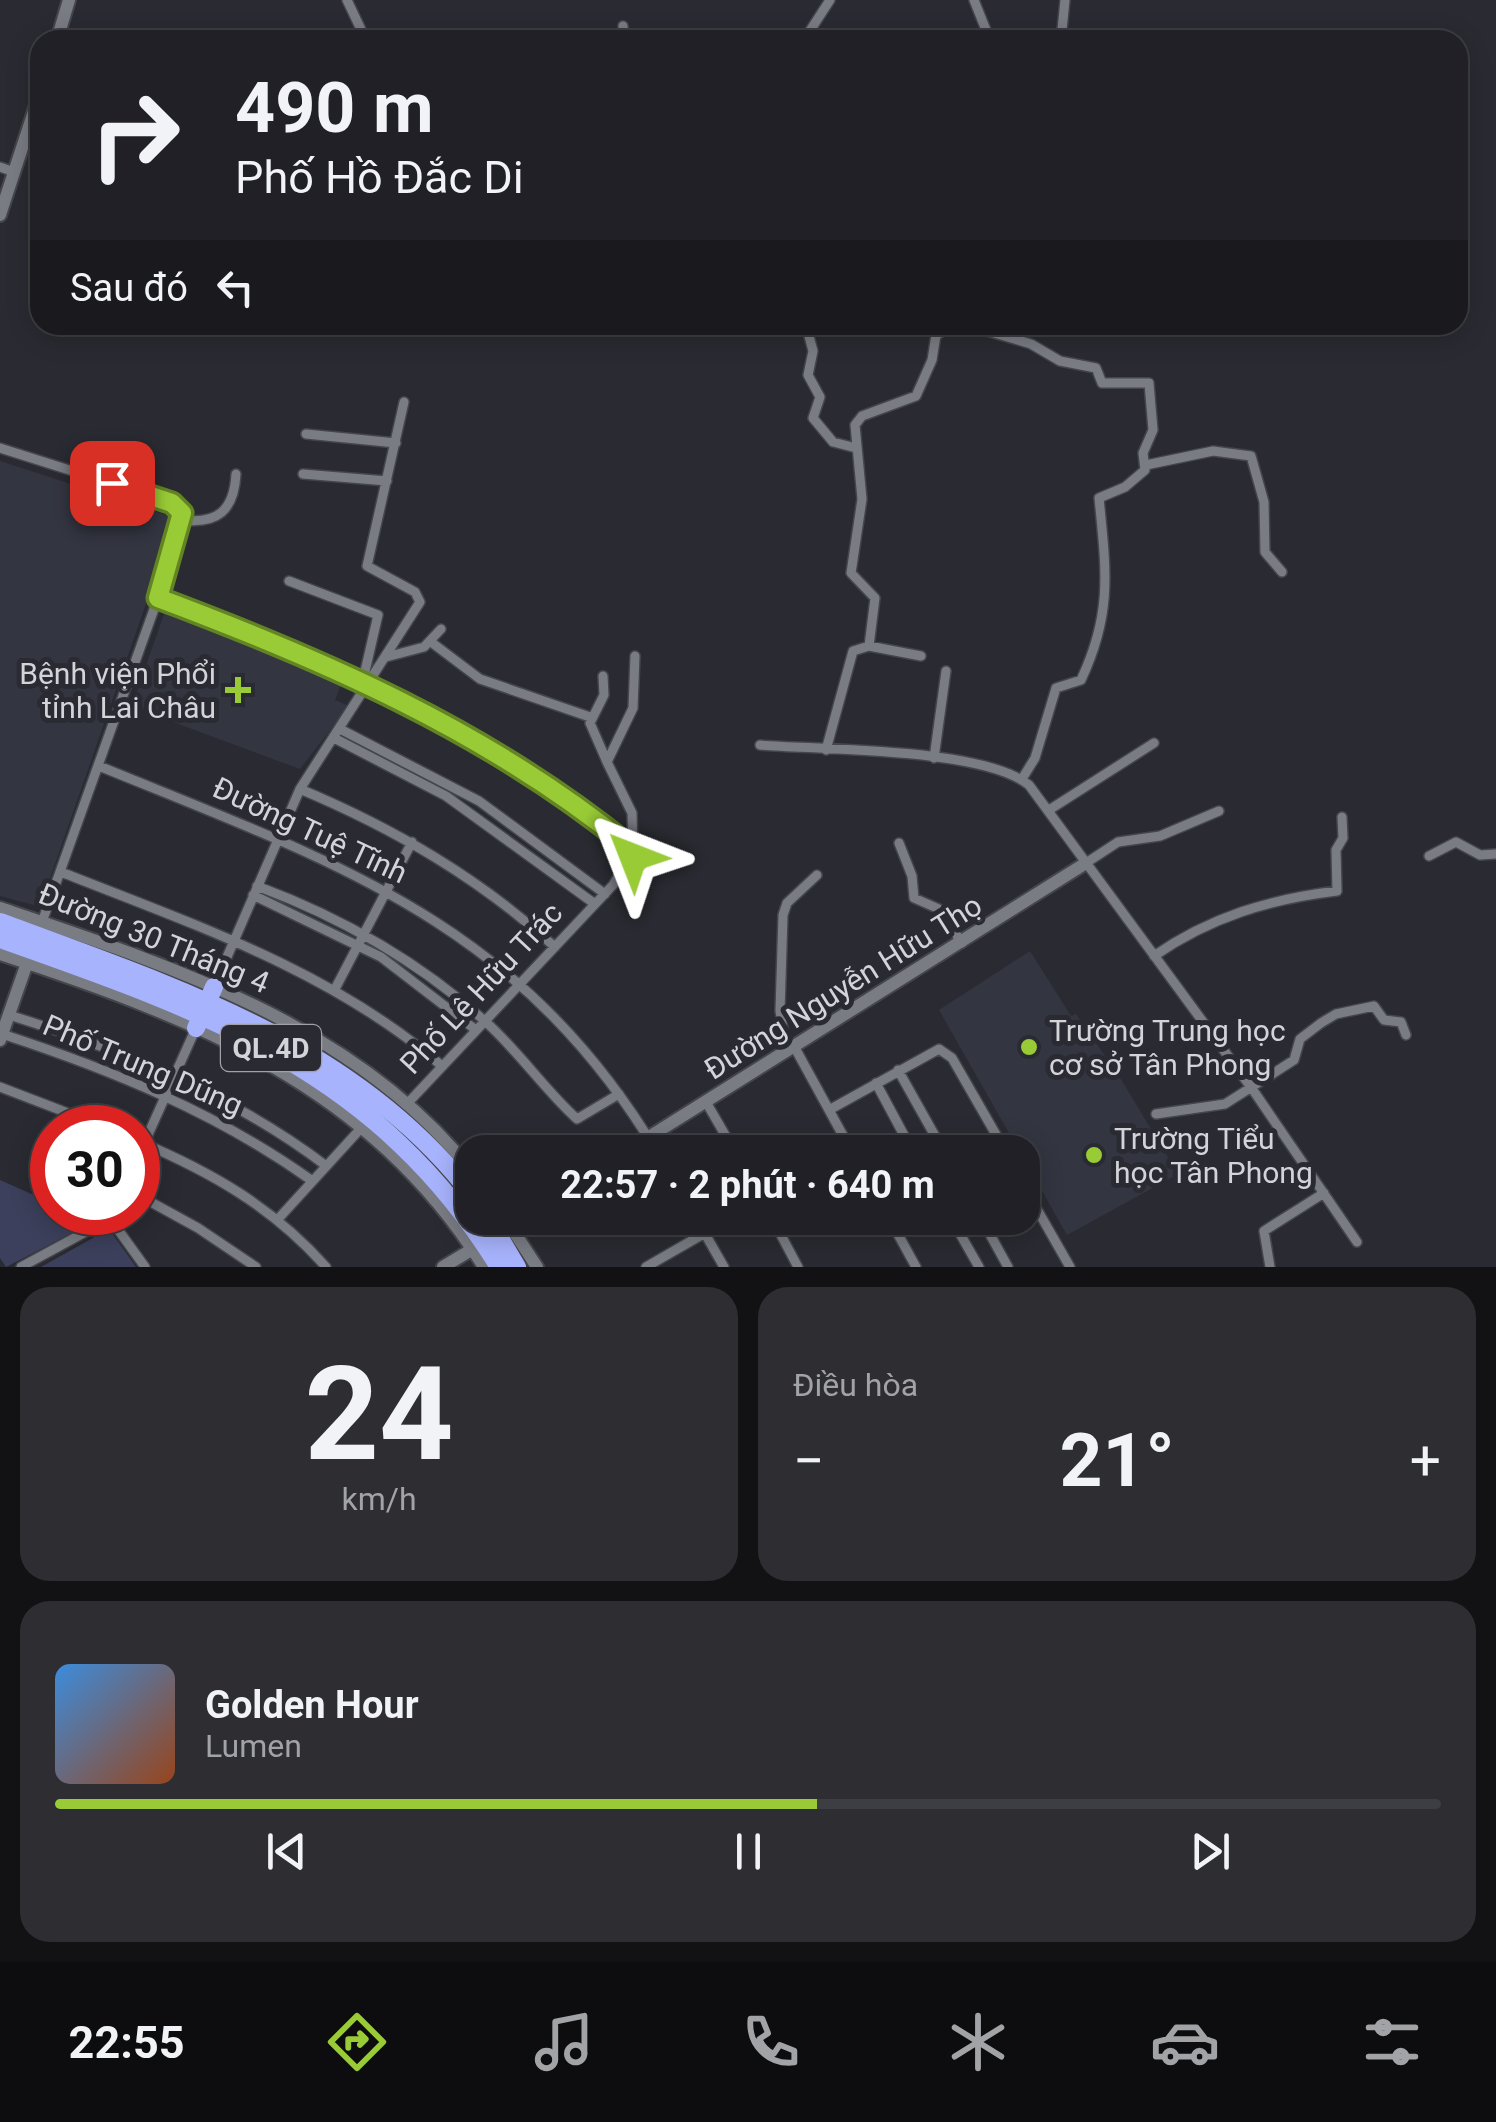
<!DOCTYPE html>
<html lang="vi">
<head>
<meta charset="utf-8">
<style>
  :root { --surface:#202026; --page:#2d2d32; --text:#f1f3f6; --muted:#a2a3a7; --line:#3d3e43; --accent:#99cb36 }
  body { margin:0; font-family:Roboto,sans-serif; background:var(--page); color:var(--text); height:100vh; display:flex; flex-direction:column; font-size:38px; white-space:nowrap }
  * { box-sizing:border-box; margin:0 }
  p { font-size:32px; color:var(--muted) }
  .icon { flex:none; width:55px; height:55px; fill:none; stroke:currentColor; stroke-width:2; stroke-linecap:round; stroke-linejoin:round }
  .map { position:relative; height:1267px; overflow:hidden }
  .sheet { display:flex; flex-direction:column; gap:20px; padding:20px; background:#121215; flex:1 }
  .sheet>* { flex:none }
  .top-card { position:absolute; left:30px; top:30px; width:1438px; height:305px; border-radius:30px; box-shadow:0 5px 25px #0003,0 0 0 2px var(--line); background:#202026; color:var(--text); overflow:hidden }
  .speed { position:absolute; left:30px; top:1105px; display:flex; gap:20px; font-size:50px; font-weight:700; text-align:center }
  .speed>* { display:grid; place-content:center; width:130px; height:130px; border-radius:50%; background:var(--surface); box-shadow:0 5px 25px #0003,0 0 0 2px var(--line); line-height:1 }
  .speed .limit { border:15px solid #d22; background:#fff; color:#111 }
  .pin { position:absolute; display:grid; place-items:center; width:85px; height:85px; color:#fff; margin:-42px; border-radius:20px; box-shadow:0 5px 15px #0006 }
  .me { position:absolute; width:110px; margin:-55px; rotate:315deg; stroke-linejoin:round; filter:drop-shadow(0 0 8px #0008) }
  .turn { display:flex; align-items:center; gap:35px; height:210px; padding:0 40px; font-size:45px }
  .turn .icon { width:130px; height:130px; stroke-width:2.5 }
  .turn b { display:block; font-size:70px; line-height:85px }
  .then { display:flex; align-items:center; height:95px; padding:0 40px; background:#0003; gap:20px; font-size:38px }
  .big { font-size:75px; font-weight:700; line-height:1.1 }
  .sheet .tile { flex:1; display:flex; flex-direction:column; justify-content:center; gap:15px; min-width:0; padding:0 35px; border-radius:30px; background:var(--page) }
  .sheet .dial { align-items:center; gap:0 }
  .dial b { font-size:130px; line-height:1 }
  .song { display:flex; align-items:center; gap:30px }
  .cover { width:120px; height:120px; border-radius:15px; background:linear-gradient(135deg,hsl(210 70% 55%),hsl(20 70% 35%)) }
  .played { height:10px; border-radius:5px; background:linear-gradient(90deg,var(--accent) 55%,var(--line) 55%) }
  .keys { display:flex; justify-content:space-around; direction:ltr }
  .heat { display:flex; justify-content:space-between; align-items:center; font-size:55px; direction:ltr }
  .sheet .tiles { flex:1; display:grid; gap:20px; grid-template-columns:1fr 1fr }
  .tile:last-child { grid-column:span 2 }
  .trip { position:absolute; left:455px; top:1135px; width:585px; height:100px; border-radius:30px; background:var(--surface); box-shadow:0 5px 25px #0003,0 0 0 2px var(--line); font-weight:700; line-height:100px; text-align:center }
  .tab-bar { display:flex; height:160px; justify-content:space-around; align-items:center; background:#0d0d0f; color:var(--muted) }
  .tab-bar .icon { width:70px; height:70px }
  .tab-bar .on { color:var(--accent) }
  .tab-bar b { font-size:45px; color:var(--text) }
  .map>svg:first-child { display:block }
  .built { fill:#333541 }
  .green { fill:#3c405c }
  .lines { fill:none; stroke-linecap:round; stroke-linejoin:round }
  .street-casing { stroke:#45464b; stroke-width:12 }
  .secondary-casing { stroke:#45464b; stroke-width:16 }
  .highway-casing { stroke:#45464b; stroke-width:21 }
  .street { stroke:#7a7c84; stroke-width:9 }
  .secondary { stroke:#7a7c84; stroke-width:12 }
  .highway { stroke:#a7b3fc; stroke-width:18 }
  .route-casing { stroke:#638423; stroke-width:25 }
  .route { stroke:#99cb36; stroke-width:18 }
  .poi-dot { fill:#99cb36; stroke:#2a2b32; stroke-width:4 }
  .labels { text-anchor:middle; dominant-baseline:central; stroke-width:10; stroke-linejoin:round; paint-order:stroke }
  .shield { fill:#2a2b32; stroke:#a0a1a7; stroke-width:2.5 }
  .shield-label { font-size:28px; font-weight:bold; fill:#d3d4d9 }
  .poi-label { font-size:30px; fill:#d3d4d9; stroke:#2a2b32; text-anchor:start }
  .street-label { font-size:30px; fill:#d3d4d9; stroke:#2a2b32 }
</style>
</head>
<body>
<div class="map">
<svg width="1496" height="1267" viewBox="0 0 1496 1267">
  <rect width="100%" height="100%" fill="#2a2b32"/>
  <path class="built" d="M0,461l176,57 -133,380 -9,7 -34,-9z
    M165,611l178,68 -8,21 14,6 -49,63 -143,-53 -24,-13z
    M1030,951l41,65 5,-2 43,62 59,98 -111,61 -128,-225z"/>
  <path class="green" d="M52,1155v57l25,1 18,8 -89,46 -6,-9v-78l36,16z
    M109,1229l27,38h-95z"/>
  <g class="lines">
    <g class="street-casing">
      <path id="street" d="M347,0l19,40
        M974,0l16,40
        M623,26l1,14
        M804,40l26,-40
        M1061,40l4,-40
        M0,167l14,5
        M806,325l7,26 -5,24 12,22 -7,21 20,24 23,6
        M967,325l64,19 29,17 36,7 6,15h47l4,47 -10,23 2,17 -20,17 -26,11c7,72 14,114 -18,182l-25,8 -21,70 -13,21
        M306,434l90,9
        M0,448l164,52 18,13 -24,85 -116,324
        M1146,465l67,-14 38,5 13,46 1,50 17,20
        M303,474l84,7
        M183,520c34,4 51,-9 53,-46
        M289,581l89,34 -15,65
        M158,598c142,54 287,110 410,202 21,16 47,31 65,52l-20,33 -207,220
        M431,642l49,37 110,38
        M869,646l6,-48 -24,-25 11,-74 -7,-74 7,-9 54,-20 16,-36 4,-25 20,-10
        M386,657l38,-10 17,-18
        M603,676l1,19 -14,28 17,39
        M340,729l139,72 126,93
        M334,738l112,58 149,108
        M760,745c63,5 223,3 269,40l224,305 104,152
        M826,750l27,-99 16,-5 52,10
        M934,758l12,-87
        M99,766c235,96 419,155 558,386
        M300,789c95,40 179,89 255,158
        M1049,810l105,-67
        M899,843l13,33 2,22 25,11 23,34
        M633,852l-1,-39 -25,-51 26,-54 2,-52
        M1429,856l27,-14 24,13 16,-1
        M1086,863l32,-21 42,-6 59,-25
        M61,872c134,53 271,99 381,194
        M257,886c83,31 164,77 230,137 33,30 58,67 90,96l42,-25
        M253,895l128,62 95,73
        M1154,956c56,-39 116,-57 183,-65l-1,-41 7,-12 -1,-21
        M214,987l86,-198 120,-187 -5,-10 -48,-26 37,-164
        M335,989l77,-147
        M9,1015c112,35 222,79 316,150
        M2,1034c110,36 215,79 309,146
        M795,1048l57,104
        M787,1052l-7,-41 3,-96 4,-12 30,-28
        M898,1070l46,82
        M876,1083l37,69
        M0,1087l107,41
        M706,1102l29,50
        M829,1110l110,-61 13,9 54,94
        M1156,1114l69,-10 69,-44 6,-21 21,-16 15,-9 38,-8 10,14 17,2 5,13
        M138,1141c73,31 135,66 188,126
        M138,1157l58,-129
        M1022,1183l48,84
        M138,1195l60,33 58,39
        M109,1217l36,50
        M279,1218l84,-92
        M696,1218l28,49
        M772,1218l26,49
        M889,1218l27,49
        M951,1218l28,49
        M981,1218l27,49
        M21,1267l81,-44 9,-11
        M646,1267l59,-34
        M1270,1267l-6,-36 60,-38"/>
    </g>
    <g class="secondary-casing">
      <path id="secondary" d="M57,40l12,-40
        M0,215l40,-122
        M0,908c169,57 358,118 472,264
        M0,954c195,64 370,131 484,313
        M0,1040l27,-77
        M625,1152l461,-289
        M505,1218l32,49
        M443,1267l81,-49"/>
    </g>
    <g class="highway-casing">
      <path id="highway" d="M0,922c173,64 355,121 472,273
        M0,939c207,73 378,132 499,328
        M196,1028l18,-41
        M488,1218l29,49"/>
    </g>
    <use href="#street" class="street"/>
    <use href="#secondary" class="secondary"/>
    <use href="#highway" class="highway"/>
  </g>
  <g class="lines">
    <g class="route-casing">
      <path id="route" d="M112,483l60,20 10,10 -24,85c168,63 328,133 468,246l7,13"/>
    </g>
    <use href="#route" class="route"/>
  </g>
  <g class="poi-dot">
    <path d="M233 675h10v10h10v10h-10v10h-10v-10h-10v-10h10z"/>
    <circle cx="1029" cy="1047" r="10"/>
    <circle cx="1094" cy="1155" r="10"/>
  </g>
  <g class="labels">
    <rect class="shield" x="221" y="1025" width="100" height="46" rx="8"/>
    <g class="shield-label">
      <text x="271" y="1048">QL.4D</text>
    </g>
    <g class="poi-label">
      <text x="216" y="673" text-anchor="end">Bệnh viện Phổi<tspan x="216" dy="34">tỉnh Lai Châu</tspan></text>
      <text x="1049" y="1030">Trường Trung học<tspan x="1049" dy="34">cơ sở Tân Phong</tspan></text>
      <text x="1114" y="1138">Trường Tiểu<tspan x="1114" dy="34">học Tân Phong</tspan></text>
    </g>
    <g class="street-label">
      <text transform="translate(310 830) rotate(25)">Đường Tuệ Tĩnh</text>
      <text transform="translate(154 938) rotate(22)">Đường 30 Tháng 4</text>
      <text transform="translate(843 987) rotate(-32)">Đường Nguyễn Hữu Thọ</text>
      <text transform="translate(481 988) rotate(-47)">Phố Lê Hữu Trác</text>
      <text transform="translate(143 1065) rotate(23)">Phố Trung Dũng</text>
    </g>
  </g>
</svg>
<div class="speed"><div class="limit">30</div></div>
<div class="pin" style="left:112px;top:483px;background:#d93025"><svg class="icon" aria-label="arrive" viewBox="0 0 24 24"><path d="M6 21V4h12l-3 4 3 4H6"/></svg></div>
<svg class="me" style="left:633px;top:857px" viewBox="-20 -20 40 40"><path d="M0-17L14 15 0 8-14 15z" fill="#99cb36" stroke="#fff" stroke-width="4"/></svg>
<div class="trip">22:57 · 2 phút · 640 m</div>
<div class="top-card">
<div class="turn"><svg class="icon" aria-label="right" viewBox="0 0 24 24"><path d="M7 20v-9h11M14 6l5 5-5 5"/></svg><div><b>490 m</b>Phố Hồ Đắc Di</div></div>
<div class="then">Sau đó<svg class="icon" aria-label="left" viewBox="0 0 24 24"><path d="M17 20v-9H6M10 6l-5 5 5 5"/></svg></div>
</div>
</div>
<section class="sheet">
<div class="tiles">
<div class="tile dial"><b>24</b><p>km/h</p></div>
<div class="tile"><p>Điều hòa</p>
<div class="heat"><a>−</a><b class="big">21°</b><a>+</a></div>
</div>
<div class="tile">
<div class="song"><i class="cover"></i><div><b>Golden Hour</b><p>Lumen</p></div></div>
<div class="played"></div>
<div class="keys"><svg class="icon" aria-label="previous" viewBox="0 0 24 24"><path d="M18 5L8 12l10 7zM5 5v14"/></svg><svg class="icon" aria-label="pause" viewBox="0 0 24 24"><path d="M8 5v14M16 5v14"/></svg><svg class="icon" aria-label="next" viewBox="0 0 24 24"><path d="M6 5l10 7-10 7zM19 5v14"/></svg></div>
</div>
</div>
</section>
<nav class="tab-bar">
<b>22:55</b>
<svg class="icon on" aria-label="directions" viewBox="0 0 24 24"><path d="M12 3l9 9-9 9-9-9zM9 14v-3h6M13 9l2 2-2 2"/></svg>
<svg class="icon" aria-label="music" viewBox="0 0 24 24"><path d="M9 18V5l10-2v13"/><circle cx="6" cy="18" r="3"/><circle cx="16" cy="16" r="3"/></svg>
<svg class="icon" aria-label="phone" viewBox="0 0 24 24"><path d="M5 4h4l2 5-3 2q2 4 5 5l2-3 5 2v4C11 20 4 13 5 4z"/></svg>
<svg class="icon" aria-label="climate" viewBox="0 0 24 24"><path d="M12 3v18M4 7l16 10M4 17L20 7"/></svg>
<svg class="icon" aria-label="car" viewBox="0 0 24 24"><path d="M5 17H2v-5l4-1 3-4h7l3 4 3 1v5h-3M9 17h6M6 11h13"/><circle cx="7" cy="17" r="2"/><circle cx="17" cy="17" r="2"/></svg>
<svg class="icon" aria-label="filters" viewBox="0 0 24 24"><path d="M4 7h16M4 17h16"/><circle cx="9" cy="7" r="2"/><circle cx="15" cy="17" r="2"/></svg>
</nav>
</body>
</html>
